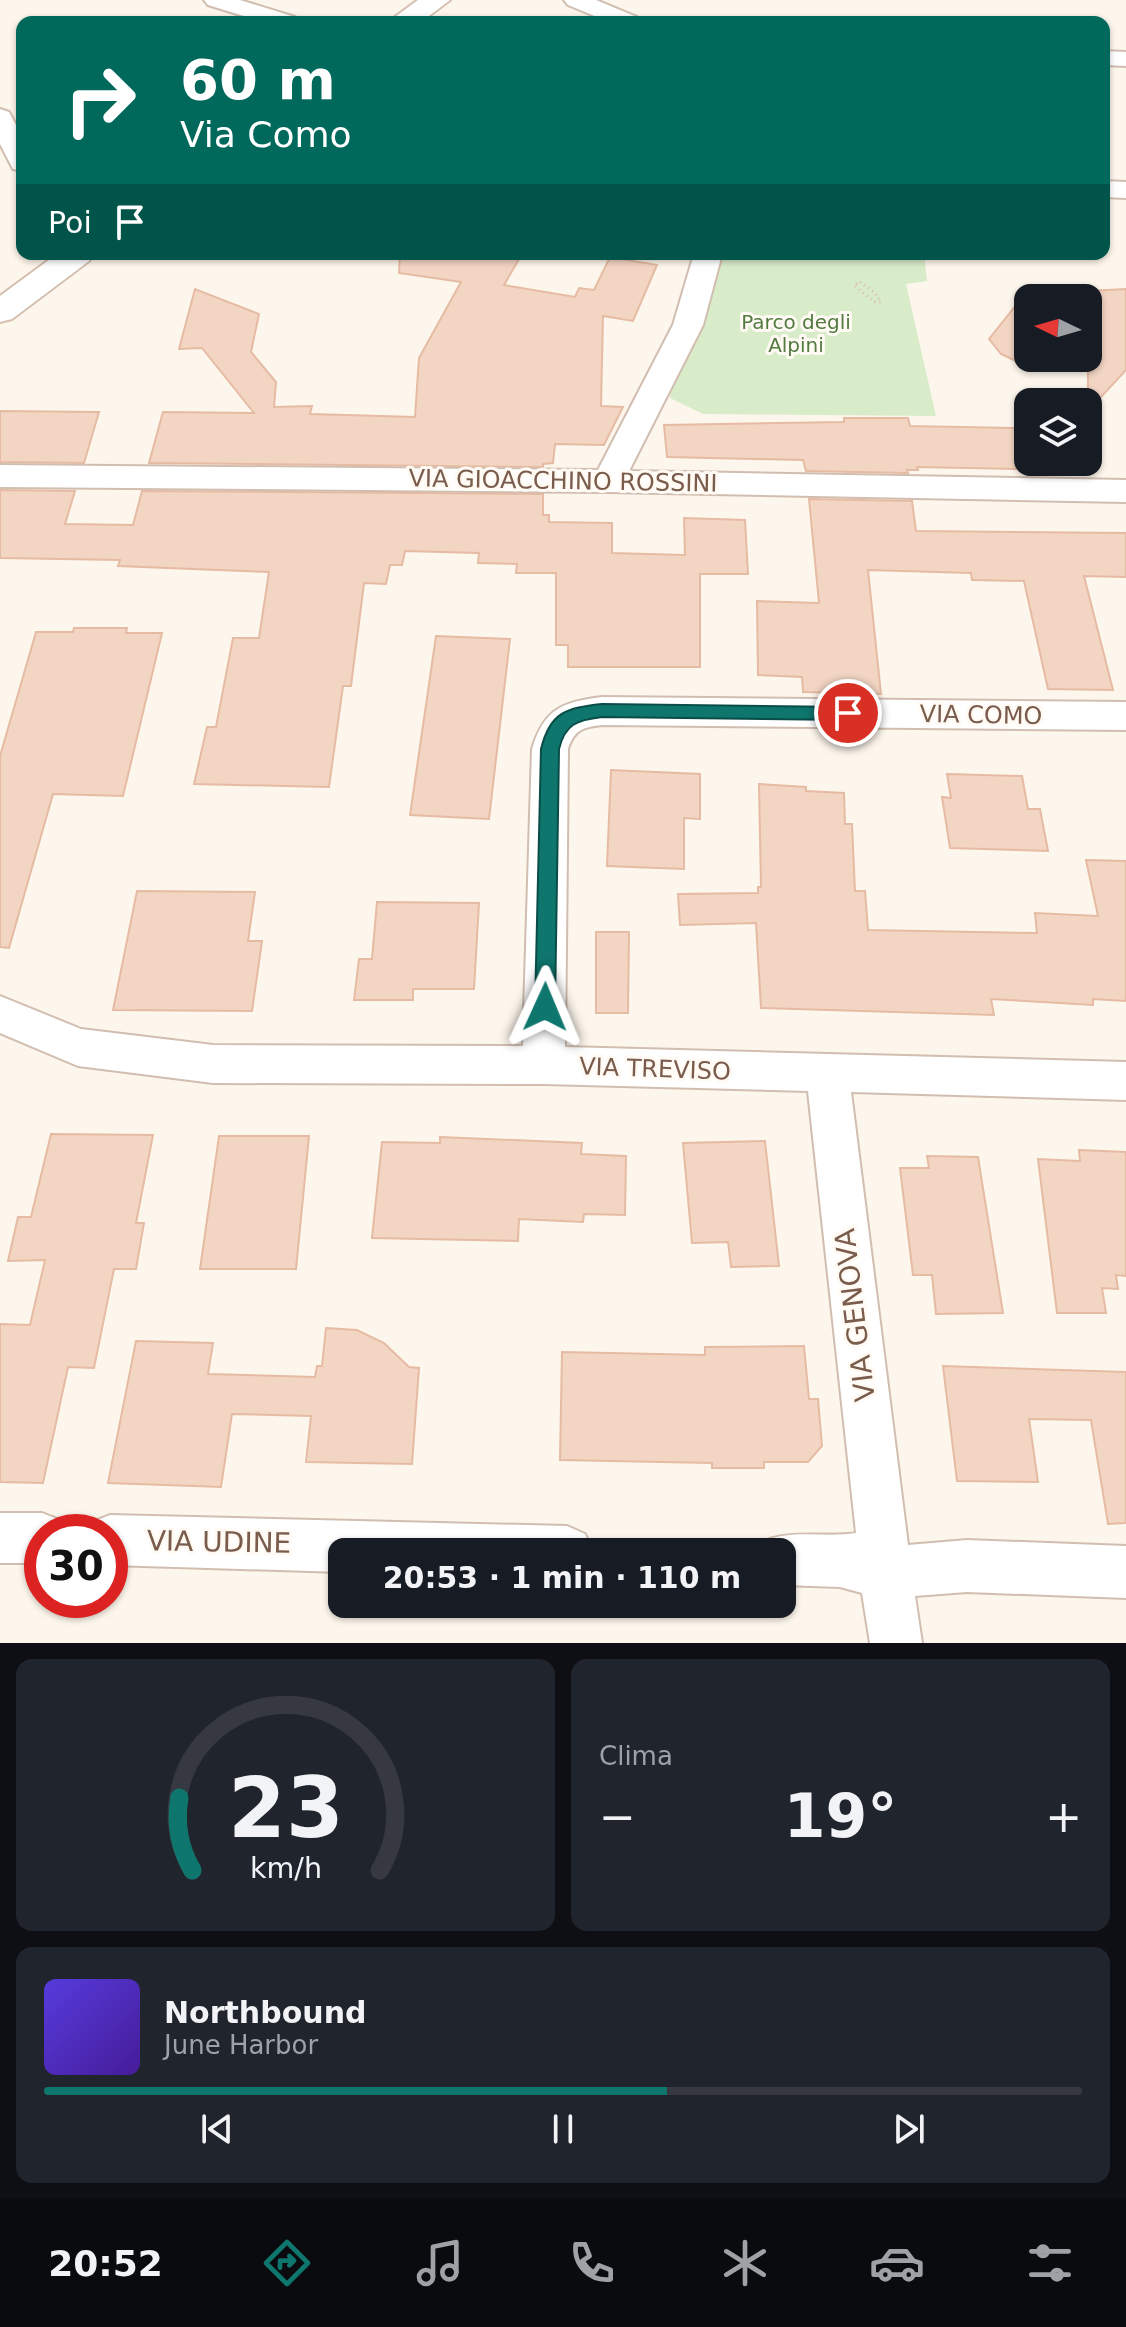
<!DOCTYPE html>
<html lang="it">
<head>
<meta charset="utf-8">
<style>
  :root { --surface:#171b24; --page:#20242c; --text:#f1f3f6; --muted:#9ea1a6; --line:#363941; --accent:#0f766e }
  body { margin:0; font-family:"DejaVu Sans",sans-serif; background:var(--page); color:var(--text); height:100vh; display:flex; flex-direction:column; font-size:30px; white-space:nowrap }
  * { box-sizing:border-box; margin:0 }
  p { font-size:26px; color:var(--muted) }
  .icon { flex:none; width:44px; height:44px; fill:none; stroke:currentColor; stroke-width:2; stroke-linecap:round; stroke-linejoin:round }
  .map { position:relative; height:1643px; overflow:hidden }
  .drawer { display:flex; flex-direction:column; gap:16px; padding:16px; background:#0d0f14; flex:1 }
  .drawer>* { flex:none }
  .guide { position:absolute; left:16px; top:16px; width:1094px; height:244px; border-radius:16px; box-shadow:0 2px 6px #0004; background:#00695c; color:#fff; overflow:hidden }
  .needle { width:52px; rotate:275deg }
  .fabs { position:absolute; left:1014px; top:284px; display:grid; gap:16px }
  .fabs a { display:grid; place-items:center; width:88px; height:88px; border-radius:16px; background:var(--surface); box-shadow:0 2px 6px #0004; font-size:40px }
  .speed { position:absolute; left:24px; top:1514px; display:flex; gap:16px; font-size:40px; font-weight:700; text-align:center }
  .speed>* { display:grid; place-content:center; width:104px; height:104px; border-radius:50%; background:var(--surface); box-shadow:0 2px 6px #0004; line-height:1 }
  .speed .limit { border:12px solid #d22; background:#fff; color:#111 }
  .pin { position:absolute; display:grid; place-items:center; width:68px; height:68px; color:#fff; margin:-34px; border:4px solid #fff; border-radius:50%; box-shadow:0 2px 8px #0007 }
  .me { position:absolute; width:88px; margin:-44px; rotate:1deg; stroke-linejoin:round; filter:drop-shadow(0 0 6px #0008) }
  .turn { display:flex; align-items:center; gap:28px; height:168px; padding:0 32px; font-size:36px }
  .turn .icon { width:104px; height:104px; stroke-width:2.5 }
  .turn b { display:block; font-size:56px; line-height:68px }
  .then { display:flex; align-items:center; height:76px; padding:0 32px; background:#0003; gap:16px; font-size:30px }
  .big { font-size:60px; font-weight:700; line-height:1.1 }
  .drawer .widget { flex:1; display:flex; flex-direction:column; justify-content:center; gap:12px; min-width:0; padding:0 28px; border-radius:16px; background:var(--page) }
  .drawer .dial { align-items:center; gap:0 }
  .dial svg { height:208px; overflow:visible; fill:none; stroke:var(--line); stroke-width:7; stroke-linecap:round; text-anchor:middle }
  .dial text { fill:var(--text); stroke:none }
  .song { display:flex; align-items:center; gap:24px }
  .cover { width:96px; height:96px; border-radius:12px; background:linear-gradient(135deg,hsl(250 70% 55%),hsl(260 70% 35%)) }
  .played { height:8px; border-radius:4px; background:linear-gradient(90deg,var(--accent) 60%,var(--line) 60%) }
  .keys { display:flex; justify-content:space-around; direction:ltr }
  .heat { display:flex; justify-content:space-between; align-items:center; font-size:44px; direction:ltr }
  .drawer .tiles { flex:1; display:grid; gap:16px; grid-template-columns:1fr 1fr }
  .widget:last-child { grid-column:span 2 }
  .trip { position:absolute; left:328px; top:1538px; width:468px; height:80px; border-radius:16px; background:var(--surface); box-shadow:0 2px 6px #0004; font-weight:700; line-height:80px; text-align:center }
  .menu { display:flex; height:128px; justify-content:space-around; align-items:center; background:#090b0e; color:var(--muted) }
  .menu .icon { width:56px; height:56px }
  .menu .on { color:var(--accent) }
  .menu b { font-size:36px; color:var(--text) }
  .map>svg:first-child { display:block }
  .green { fill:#d8ecc9 }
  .building { fill:#f3d5c3; stroke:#e6bba3; stroke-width:2 }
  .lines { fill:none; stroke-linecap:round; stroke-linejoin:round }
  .minor-casing { stroke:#d1beb0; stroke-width:4 }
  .secondary-casing { stroke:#d6c0b0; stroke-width:4 }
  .path { stroke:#d9b8a5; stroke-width:3; stroke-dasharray:1 4; stroke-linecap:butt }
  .minor { fill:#fff; fill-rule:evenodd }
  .secondary { fill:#fff; fill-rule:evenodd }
  .route { fill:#0f766e; stroke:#0a4d48; stroke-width:2 }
  .labels { text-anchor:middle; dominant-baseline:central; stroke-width:6; stroke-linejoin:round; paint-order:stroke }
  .far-park-label { font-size:20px; fill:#537a41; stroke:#fffaf3 }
  .street-label { font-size:24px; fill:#7a5c4d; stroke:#fffaf3 }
  .near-street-label { font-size:28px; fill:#7a5c4d; stroke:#fffaf3 }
</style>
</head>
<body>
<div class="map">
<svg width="1126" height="1643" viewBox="0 0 1126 1643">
  <rect width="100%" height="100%" fill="#fdf6ec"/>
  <path class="green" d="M721,254h203l3,27 -21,3 30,132 -233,-2 -33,-16c2,-50 52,-99 51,-144z"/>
  <path class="building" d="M400,254h122l-18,31 71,12 4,-9 15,2 16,-33 47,8 -24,56 -30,-5 -2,90 22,1 -19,38 -49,-1 -2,19 -10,1v3l-394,-4 14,-51 91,1 -52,-65 -23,1 16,-60 64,25 -8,38 25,30 -2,25 38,-1 -2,8 105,3 4,-59 42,-76 -62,-9z
    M1126,289v81l-38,41v-120z
    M1028,290v77l-27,-13 -12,-15z
    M0,411l99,1 -15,51 -84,-1z
    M844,418h64l2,8 104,2 9,41 -106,-2 1,3h-11l1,3 -102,-2 -3,-11 -136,-3 -3,-32 180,-3z
    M0,490l75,1 -10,33 68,1 9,-34 401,3v21h6v7l63,1v30l73,2 -1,-37 61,2 3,54h-48v93h-132v-22h-12v-72h-40l1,-9 -39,-1 1,-10 -74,-2 -3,14h-12l-4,19 -22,-1 -13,103h-8l-14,101 -135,-3 13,-57h9l17,-89h26l10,-66 -151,-6 2,-6 -120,-2z
    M809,499l103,2 4,30 210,2v44l-42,-1 29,114 -65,-1 -24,-108 -52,-1 -1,-7 -103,-3 13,124 -78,-2 -1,-15 -44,-2 -1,-74 62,2z
    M74,628h53l-1,5h36l-39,163 -70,-2 -44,154 -9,-1v-191l36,-124h37z
    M436,636l74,3 -21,180 -79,-4z
    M611,770l89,4v45l-16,-1v51l-77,-3z
    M947,774l75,2 6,33h12l8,42 -98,-3 -8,-51 9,1z
    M759,784l47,3v4l38,2 1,31h7l3,67h10l3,39 169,3 -2,-20 63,3 -12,-56 40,1v140l-33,-2v6l-102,-6 3,16 -233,-7 -5,-85 -76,2 -2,-31 80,-1v-6h3z
    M137,891l118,1 -7,49h14l-10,70 -139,-1z
    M377,902l102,1 -5,86h-61v11h-59l5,-41h13z
    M596,932h33l-1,81h-32z
    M51,1134l102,1 -17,88h8l-8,46h-22l-20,99 -26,-1 -25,116 -43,-1v-158l30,1 15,-65 -37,1 10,-44h13z
    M219,1136h90l-13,133h-96z
    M440,1137l142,6 -1,11 45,2 -1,59 -41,-1 -1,8 -64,-3 -1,22 -146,-3 10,-96 58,1z
    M765,1141l14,125 -48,1 -3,-25 -36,1 -9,-100z
    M1079,1150l47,2v124l-10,-1 2,14 -16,-1 4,25h-49l-19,-154 42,2z
    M927,1156l51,1 25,156 -67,1 -4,-39h-19l-13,-107h29z
    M326,1328l31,2 27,13 25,24 10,1 -7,96 -106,-2 5,-46 -79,-2 -11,73 -113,-4 28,-142 77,2 -5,31 107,3 2,-11h5z
    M804,1346l5,53h9l4,47 -14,16h-44v6h-52v-5l-152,-3 2,-108 143,3v-8z
    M943,1366l183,6v151l-18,1 -17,-104 -62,-1 9,63 -81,-1z"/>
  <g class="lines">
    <g class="minor-casing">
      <path id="minor" d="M204,0h36l55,17 4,5h-36l-55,-17z
        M564,0h32l41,17 4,5h-32l-41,-17z
        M1104,51l22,1v14l-22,-1z
        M0,109l9,3 13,24v35l-9,-2 -13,-25z
        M1104,181l22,1v16l-22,-1z
        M694,254h28l-19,71 -74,146 497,9v22l-518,-10 -608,-5v-22l598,5 75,-145z
        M602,697l524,5v28l-524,-5c-19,2 -28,5 -34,24l-3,298 561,15v38l-275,-8 57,453 59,-5 159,6v52l-159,-6 -52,4 7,47h-52l-8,-50 -22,-6 -58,-2v-33h-23l5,-11c30,-12 61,-3 92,-8l-48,-442 -264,-7 -331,-1 -135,-17 -78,-33v-37l81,33 132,16 310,1 9,-297c12,-40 30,-47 70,-52z
        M0,1513h42l18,7 5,12h-23v31h-42z
        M110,1515l457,11 18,8 8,18h-251v20l-232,-7v-33h-22l4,-10z"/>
    </g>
    <g class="secondary-casing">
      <path id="secondary" d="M418,0h32l-29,22h-33z
        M57,254h37l-5,7 -77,58 -12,3v-26z"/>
    </g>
    <path class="path" d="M860,282l14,10 7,10h-7l-20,-17z"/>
    <use href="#minor" class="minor"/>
    <use href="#secondary" class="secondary"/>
  </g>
  <path class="route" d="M602,704l246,3 9,6 -9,7 -246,-3c-25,3 -37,7 -43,32l-4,258 -3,6 -7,3 -7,-3 -3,-6 6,-258c9,-37 25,-41 61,-45z"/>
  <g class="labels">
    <g class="far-park-label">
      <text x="796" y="322">Parco degli<tspan x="796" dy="23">Alpini</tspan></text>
    </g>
    <g class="street-label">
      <text transform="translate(563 481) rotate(1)">VIA GIOACCHINO ROSSINI</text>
      <text transform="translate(981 715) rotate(1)">VIA COMO</text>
      <text transform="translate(655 1069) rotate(2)">VIA TREVISO</text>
    </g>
    <g class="near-street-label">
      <text transform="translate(855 1315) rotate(-97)">VIA GENOVA</text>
      <text transform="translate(219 1542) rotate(1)">VIA UDINE</text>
    </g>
  </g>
</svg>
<div class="fabs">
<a><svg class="needle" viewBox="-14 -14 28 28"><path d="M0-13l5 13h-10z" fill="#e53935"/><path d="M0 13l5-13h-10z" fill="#9ea1a6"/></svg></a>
<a><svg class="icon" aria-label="layers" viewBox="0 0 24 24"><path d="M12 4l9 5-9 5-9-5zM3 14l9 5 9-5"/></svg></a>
</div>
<div class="speed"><div class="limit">30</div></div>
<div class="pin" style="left:848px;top:713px;background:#d93025"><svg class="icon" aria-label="arrive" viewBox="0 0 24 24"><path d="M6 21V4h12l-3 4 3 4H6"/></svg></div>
<svg class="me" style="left:545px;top:1007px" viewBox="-20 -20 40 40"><path d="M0-17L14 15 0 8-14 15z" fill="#0f766e" stroke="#fff" stroke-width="4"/></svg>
<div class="trip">20:53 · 1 min · 110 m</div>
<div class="guide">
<div class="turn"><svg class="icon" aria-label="right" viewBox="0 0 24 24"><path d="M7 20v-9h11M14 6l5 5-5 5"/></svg><div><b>60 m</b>Via Como</div></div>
<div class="then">Poi<svg class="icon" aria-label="arrive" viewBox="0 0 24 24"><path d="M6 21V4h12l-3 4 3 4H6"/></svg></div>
</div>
</div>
<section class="drawer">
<div class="tiles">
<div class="widget dial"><svg viewBox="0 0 100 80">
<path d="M14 69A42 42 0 1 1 86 69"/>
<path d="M14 69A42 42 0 0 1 9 41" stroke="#0f766e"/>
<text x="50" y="56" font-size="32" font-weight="700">23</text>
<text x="50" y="72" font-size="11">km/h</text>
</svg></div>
<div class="widget"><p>Clima</p>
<div class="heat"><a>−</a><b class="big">19°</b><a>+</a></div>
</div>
<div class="widget">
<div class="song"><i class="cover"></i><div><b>Northbound</b><p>June Harbor</p></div></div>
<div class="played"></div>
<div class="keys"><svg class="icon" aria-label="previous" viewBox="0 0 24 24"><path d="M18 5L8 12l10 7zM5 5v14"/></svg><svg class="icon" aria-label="pause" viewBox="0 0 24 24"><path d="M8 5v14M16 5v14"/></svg><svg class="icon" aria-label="next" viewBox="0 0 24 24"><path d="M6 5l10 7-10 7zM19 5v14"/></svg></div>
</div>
</div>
</section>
<nav class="menu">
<b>20:52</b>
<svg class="icon on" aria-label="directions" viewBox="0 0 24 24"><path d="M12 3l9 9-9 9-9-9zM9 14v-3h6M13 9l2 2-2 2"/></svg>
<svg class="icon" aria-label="music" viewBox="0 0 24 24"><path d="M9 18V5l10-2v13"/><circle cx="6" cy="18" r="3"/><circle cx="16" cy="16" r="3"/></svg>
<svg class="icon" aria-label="phone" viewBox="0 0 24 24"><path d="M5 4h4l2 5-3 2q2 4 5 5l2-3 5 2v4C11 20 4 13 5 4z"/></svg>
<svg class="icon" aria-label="climate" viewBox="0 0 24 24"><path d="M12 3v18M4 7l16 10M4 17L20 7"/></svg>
<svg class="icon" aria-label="car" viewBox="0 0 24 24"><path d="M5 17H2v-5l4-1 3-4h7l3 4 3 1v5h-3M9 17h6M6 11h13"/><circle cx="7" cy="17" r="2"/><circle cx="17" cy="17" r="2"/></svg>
<svg class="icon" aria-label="filters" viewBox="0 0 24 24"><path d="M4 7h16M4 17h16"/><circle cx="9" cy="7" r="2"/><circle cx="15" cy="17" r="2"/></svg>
</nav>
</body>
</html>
